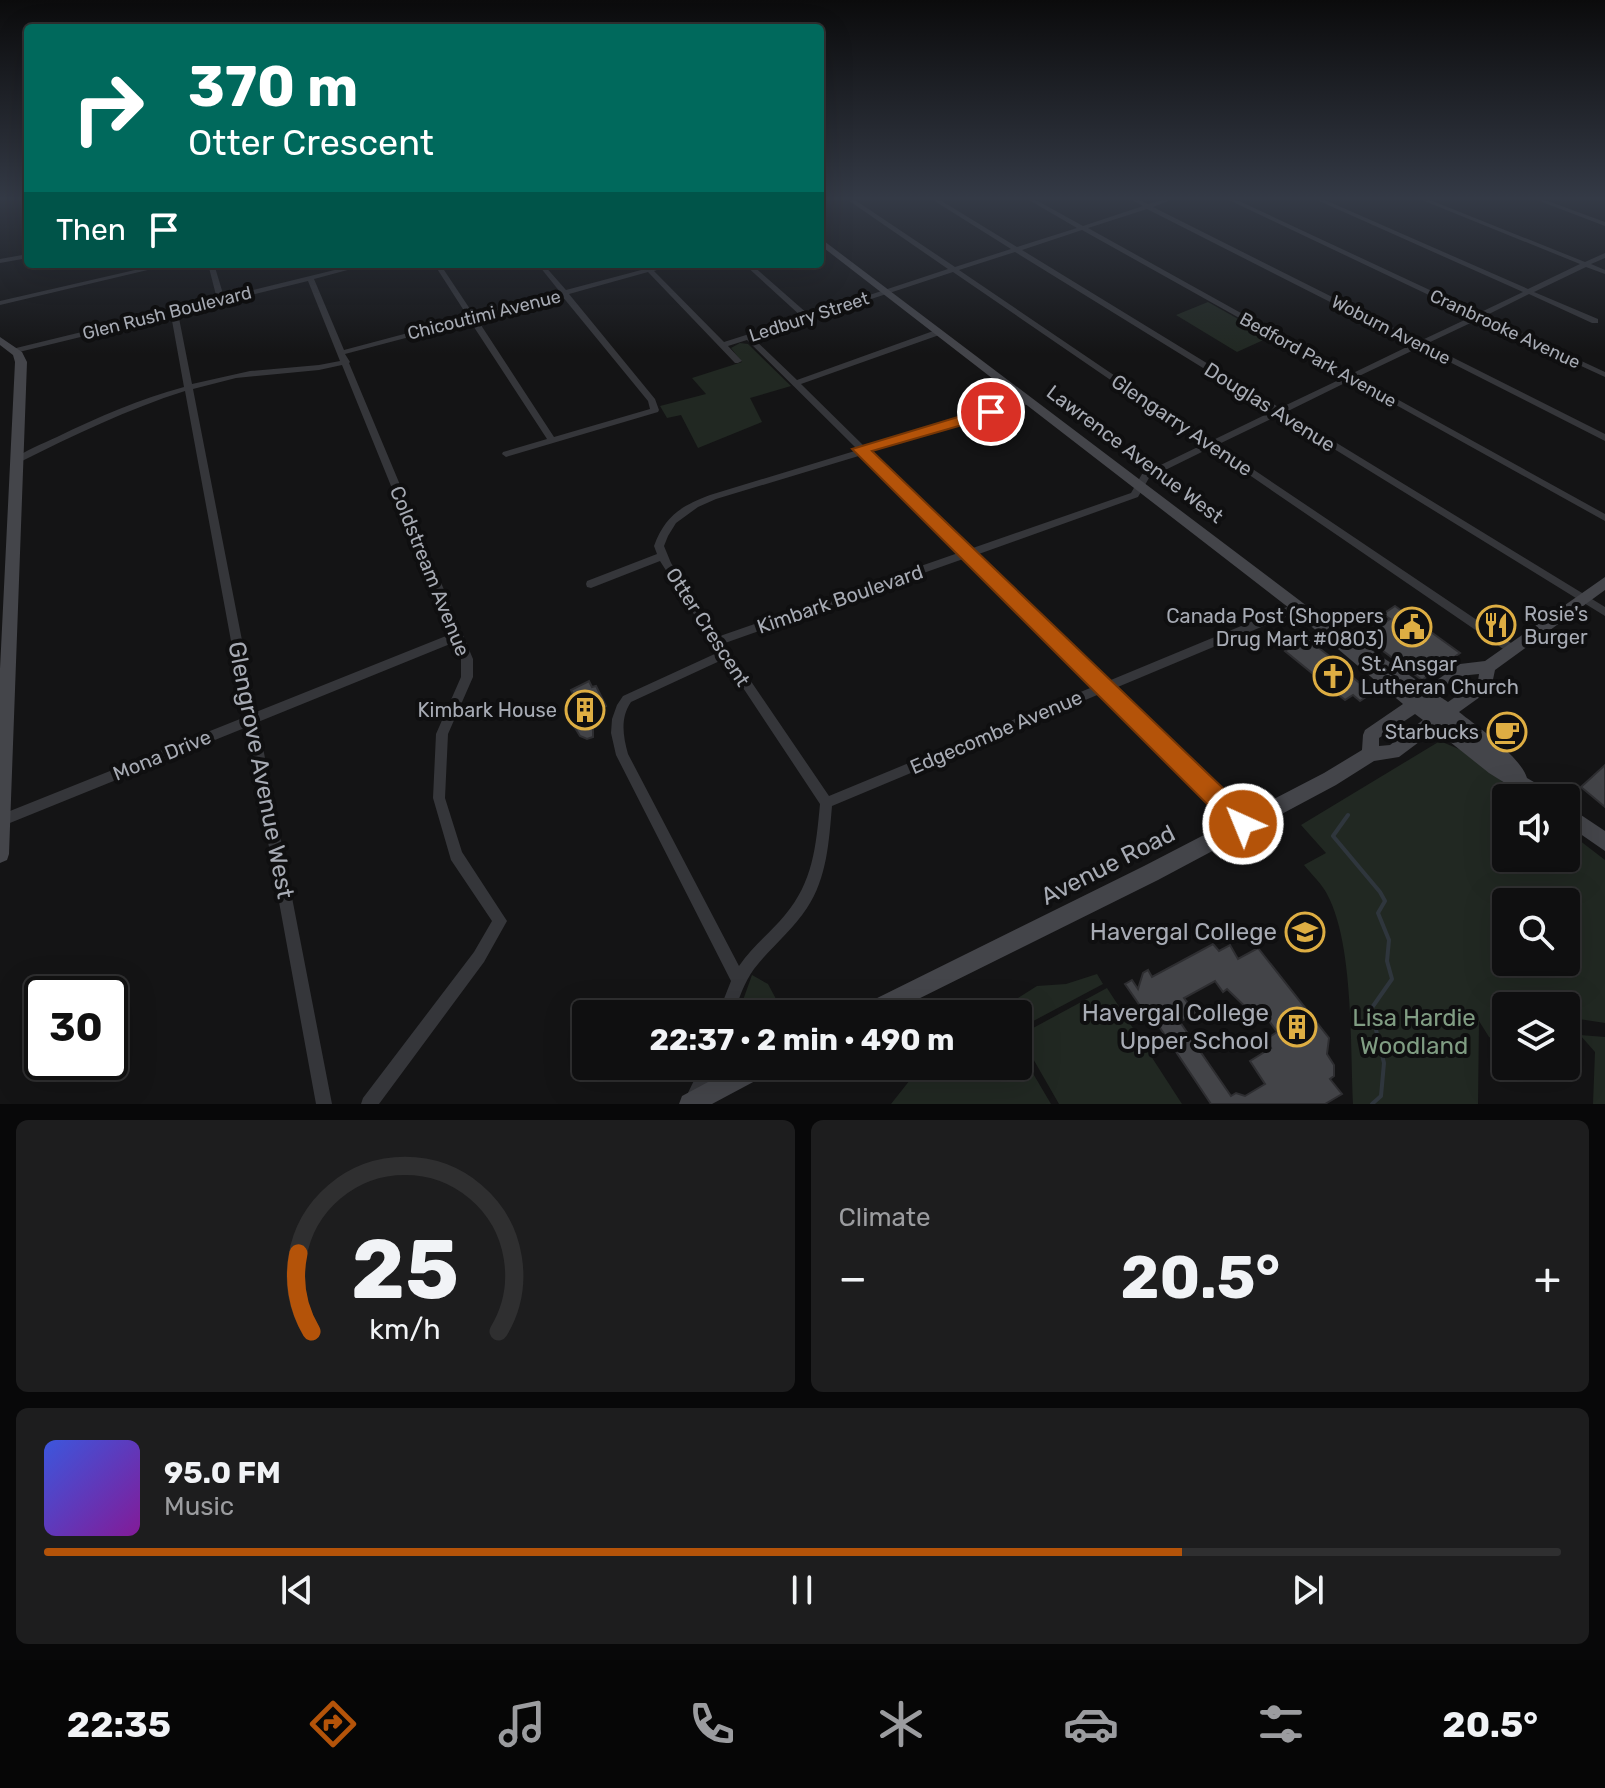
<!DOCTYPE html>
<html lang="en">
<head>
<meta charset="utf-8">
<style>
  :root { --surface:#0f0f10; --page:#1d1d1e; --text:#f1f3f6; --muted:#9b9c9f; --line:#2f2f30; --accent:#b45309 }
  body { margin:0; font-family:Rubik,sans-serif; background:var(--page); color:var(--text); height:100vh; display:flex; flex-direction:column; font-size:30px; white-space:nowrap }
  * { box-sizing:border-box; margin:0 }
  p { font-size:26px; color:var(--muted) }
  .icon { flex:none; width:44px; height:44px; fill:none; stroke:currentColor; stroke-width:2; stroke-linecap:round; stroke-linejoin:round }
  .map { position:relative; height:1104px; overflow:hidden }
  .sheet { display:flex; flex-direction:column; gap:16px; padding:16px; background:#080809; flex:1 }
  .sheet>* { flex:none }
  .top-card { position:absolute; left:24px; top:24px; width:800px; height:244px; border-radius:8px; box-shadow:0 8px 32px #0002,0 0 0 2px var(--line); background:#00695c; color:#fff; overflow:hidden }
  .fabs { position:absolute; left:1492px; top:784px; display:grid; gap:16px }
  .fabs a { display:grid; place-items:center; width:88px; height:88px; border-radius:8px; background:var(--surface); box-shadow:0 8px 32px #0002,0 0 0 2px var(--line); font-size:40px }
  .speed { position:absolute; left:24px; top:976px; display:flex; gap:16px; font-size:40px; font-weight:700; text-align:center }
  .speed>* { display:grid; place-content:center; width:104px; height:104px; border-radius:50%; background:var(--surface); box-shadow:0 8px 32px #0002,0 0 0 2px var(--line); line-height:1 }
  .speed .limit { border:4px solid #111; border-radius:12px; background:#fff; color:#111 }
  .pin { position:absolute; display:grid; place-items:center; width:68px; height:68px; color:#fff; margin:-34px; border:4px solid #fff; border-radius:50%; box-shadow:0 2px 8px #0007 }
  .me { position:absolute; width:88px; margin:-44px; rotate:316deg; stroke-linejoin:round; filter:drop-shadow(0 0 6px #0008) }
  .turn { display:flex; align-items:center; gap:28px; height:168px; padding:0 32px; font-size:36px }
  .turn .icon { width:104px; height:104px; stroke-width:2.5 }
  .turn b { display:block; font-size:56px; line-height:68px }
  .then { display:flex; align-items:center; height:76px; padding:0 32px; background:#0003; gap:16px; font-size:30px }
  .big { font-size:60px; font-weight:700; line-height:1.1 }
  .sheet .card { flex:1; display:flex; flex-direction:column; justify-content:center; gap:12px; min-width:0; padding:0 28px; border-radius:12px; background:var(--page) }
  .sheet .dial { align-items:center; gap:0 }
  .dial svg { height:208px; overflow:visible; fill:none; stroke:var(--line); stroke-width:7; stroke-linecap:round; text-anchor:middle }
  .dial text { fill:var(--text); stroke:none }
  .song { display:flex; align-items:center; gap:24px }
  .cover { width:96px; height:96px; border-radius:12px; background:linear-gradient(135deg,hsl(230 70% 55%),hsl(290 70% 35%)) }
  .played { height:8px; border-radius:4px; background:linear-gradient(90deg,var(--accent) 75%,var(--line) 75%) }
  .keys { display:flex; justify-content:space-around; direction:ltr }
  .heat { display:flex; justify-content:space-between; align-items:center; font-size:44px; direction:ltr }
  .sheet .tiles { flex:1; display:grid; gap:16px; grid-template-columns:1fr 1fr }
  .card:last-child { grid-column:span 2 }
  .trip { position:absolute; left:572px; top:1000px; width:460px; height:80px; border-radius:8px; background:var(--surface); box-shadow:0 8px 32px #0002,0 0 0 2px var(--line); font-weight:700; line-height:80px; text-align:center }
  .dock { display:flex; height:128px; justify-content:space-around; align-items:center; background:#060606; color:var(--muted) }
  .dock .icon { width:56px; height:56px }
  .dock .selected { color:var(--accent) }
  .dock b { font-size:36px; color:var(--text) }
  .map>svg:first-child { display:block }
  .green { fill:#212822; fill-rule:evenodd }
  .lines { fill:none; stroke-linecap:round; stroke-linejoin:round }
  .stream { stroke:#2f363d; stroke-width:4 }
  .building { fill:#434448; stroke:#2e2e31; stroke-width:2; fill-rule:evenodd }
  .street { fill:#35363a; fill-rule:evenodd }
  .secondary { fill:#44454a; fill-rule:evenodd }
  .route { fill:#b45309; stroke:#753606; stroke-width:2 }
  .labels { text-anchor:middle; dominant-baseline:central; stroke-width:8; stroke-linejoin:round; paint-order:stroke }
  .far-street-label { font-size:18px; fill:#a7abb4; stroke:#0f0f10 }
  .street-label { font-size:20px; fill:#a7abb4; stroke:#0f0f10 }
  .poi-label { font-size:20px; fill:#a7abb4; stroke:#0f0f10; text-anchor:end }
  .near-street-label { font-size:24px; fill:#a7abb4; stroke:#0f0f10 }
  .near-poi-label { font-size:24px; fill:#a7abb4; stroke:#0f0f10; text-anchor:end }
  .near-park-label { font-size:24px; fill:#809d83; stroke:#0f0f10 }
</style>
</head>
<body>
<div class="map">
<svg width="1605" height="1104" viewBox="0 0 1605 1104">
  <rect width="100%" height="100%" fill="#141415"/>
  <path class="green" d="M1208,302l62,35 -33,15 -61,-37z
    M740,343l8,1 43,42 -41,12 12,24 -64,26 -17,-33 -14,3 -7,-12 46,-12 -14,-16 50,-16 -11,-14z
    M1440,741l21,9 63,48h-18v60h60v-28l39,30v163l-39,-6v-11h-60v39l-17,-8 -10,-16 -1,83h-125c-3,-58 1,-160 -26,-210 -5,-10 -15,-19 -23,-29l22,-12 -25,-28zM1506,902h60v60h-60z
    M1097,974l6,10 -81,43 -4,-1v-12l-8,-1v-10l27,-17 29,-2z
    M752,975l16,9 16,30h-46z
    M1107,988l75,116h-123l-35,-61 -2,-9z
    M1580,1035l25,2v67h-12l2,-52z
    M1018,1048l33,56h-160l30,-38h97z"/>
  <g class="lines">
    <path class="stream" d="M1348,815l-15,21 47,56 5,9 -7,12 11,27 -2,21 5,18 -21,30 13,54 -3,33 -9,8"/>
  </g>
  <path class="building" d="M1395,606l65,47 -38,27 -4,-3 -55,-41 27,-17 -7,-5z
    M1306,638l26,20 -2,1 42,34 -12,8 -7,-6 -8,5 -60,-49z
    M589,681l3,6 4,-1 10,20 -12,6 4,13 -5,3v9l-6,2 -7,-3 -8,-13v-11l5,-9 -6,-13z
    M1605,765v42l-24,-20z
    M1213,944l6,7 11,-6 8,14 20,-11 71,90 -2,16 7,11v11l-4,3 12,15 -17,10h-114l-59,-88 -7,-3 -20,-29 7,-4 6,9 5,-16 5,-3 4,7zM1215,981l8,11 4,-3 30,29 7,-4 13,18 -12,8 6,8 -21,13 15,23 -20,12 -9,-3 -5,3 -51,-74 15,-9 -11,-15z"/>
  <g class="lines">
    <path class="street" d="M848,200h7l100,67 56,-18 -78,-49h7l77,47 60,-19 -48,-28h7l47,26 60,-20 -11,-6h7l9,4 14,-4h9l-18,7 267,134 53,-25 -244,-116h8l242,113 44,-21 -206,-92h8l203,89 52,-25 -158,-64h8l155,62 20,-9v5l-14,6 14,6v4l-19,-7 -52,25 64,27v4h-6l-63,-29 -44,22 120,56v5l-126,-58 -53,25 179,90v7l-185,-94 -63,30 248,137v7l-254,-141 -65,32 319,195v9l-326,-201 -62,30 300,202 2,3 -2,3 -4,1 -4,-1 -299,-205 -61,30 -11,19 -162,58 130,127 188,-78h8l1,3 -1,3 -189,79 135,131 1,4 -1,4 -5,2 -5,-2 -136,-135 -270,113c-3,35 -5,72 -25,102 -15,23 -37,40 -53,61 -10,14 -15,29 -20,45h-16l13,-33 -115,-226 -5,-22 1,-14 5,-14 6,-9 96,-44 -4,-6 -3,-1 -1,-4 -51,-80 -69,27 -4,-1 -1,-3 1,-3 70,-27 -3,-8c11,-30 27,-40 56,-51l148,-45 -111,-110 -19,6 14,15 -4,2h-3l-87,-91 -79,22 86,105 4,11 -1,2 -149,44 -3,1 -4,-3 1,-2 44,-13 -77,-118 -125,33 5,8 -1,1 124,296v18l-25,57 -3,64 17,54 45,69 -23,41 -105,142h-18l2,-6 111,-146 18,-31 -41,-61 -18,-62 3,-64 25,-57v-18l-6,-17 -197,80 74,382h-16l-69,-377 -247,100v-12l245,-98 -60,-326c-57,18 -111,44 -165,71l-3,1 -4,-3c12,-10 29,-16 44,-23 41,-20 83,-38 127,-50l-13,-72 -156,38h-3v-4l205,-50 -9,-35h6l10,33 135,-33h11l-56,15 30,71 124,-33 -34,-53h6l34,51 86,-23 -20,-25v-2h4l22,25 79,-21 -4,-5h7l3,3 13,-3h11l-21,7 70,71 78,-25 -58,-53h7l58,51 139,-46zM1147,209l266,135 -62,30 -263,-146zM1082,230l263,147 -65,31 -258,-158zM1015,252l258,159 -62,30 -252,-171zM953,272l251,172 -62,30 -11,19 -161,56 -100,-97 162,-49v-4h-6l-160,49 -65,-64 141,-50v-4h-6l-139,50 -44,-42zM308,281l32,80 -21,4 -69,6 -58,13 -14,-71zM562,296l86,105 2,8 -96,28 -77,-118zM342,365l109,269 -195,78 -63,-323 43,-11 83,-8zM862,455l99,97 -241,84 -49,-73 -7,-17 4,-10 8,-13 22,-16 18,-8zM966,558l129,128 -266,110 -104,-153zM724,659l96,145c-4,42 -7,78 -35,111 -15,18 -33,32 -46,51l-111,-212c-5,-18 -8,-36 3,-52z
      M1537,200h8l60,22v4z
      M28,254v4l-28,5v-4z
      M161,264h12l-173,41v-4z
      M701,1066h16l-17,37 -4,1 -8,-1 -2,-6z"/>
    <path class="secondary" d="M820,238l483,365 46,37 24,11 54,36 33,-23 25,-3 120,-84v13l-110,80 -4,19 -32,23c19,15 62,45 68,66l24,14 3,6h-25l-40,-25 -54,-43 -36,27 -25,4 -38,24 -178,95 -270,134h-33l4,-7 285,-141 180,-93 38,-23 1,-15 2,-5 38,-26 -110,-93 -473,-366zM1479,674l-1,7 -30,21 -9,-6 30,-21zM1415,714l8,6 -33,25 -11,1v-8z
      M0,337l22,15 5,10 -18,492 -2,6 -7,3v-194l15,-307 -2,-7 -13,-10z
      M1566,805l39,26v20l-39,-27z
      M738,1066h33l-3,8 -56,30h-33l3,-8z"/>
  </g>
  <linearGradient id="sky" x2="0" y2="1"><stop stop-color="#0b0b0c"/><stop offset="0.56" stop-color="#343a46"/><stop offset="1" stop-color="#343a46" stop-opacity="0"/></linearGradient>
  <rect width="1605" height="354" fill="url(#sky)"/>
  <path class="route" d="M991,407l6,1v7l-125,36 380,365 3,8 -3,8 -9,3 -8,-3 -383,-383z"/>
  <defs>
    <g id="restaurant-ring" transform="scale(2)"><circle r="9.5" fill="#0f0f10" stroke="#deae43" stroke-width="1.5"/><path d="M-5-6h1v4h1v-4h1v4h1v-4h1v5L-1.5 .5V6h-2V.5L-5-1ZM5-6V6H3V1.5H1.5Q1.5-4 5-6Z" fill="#deae43"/></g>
    <g id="civic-ring" transform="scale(2)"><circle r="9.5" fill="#0f0f10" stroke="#deae43" stroke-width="1.5"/><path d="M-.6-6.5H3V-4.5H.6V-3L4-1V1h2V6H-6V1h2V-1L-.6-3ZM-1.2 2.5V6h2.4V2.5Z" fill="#deae43"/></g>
    <g id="church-ring" transform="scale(2)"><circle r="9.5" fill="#0f0f10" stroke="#deae43" stroke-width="1.5"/><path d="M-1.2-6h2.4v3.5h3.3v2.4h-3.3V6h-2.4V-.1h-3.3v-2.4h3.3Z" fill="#deae43"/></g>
    <g id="building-ring" transform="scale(2)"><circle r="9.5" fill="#0f0f10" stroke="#deae43" stroke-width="1.5"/><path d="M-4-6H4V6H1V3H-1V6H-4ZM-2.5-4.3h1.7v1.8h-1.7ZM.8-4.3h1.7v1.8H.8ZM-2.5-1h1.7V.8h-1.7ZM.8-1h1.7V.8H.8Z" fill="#deae43"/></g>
    <g id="cafe-ring" transform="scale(2)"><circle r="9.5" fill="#0f0f10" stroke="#deae43" stroke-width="1.5"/><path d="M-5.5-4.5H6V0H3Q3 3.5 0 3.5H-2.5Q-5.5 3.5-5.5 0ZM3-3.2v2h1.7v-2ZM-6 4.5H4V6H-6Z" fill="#deae43"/></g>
    <g id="school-ring" transform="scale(2)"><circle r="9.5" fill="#0f0f10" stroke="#deae43" stroke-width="1.5"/><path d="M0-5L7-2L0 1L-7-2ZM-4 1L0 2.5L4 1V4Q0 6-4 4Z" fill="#deae43"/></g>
  </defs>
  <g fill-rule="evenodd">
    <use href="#restaurant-ring" x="1496" y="625"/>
    <use href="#civic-ring" x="1412" y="627"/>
    <use href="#church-ring" x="1333" y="676"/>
    <use href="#building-ring" x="585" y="710"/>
    <use href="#cafe-ring" x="1507" y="732"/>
    <use href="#school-ring" x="1305" y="932"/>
    <use href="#building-ring" x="1297" y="1027"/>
  </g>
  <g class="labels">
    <g class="far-street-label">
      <text transform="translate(167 313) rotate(-14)">Glen Rush Boulevard</text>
      <text transform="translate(484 315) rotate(-14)">Chicoutimi Avenue</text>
      <text transform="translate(809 317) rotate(-18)">Ledbury Street</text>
      <text transform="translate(1505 329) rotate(25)">Cranbrooke Avenue</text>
      <text transform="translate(1391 330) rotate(27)">Woburn Avenue</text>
      <text transform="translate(1318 360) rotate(29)">Bedford Park Avenue</text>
    </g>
    <g class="street-label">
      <text transform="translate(1270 407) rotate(32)">Douglas Avenue</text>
      <text transform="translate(1182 425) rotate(34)">Glengarry Avenue</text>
      <text transform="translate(1135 454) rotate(37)">Lawrence Avenue West</text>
      <text transform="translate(430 571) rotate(68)">Coldstream Avenue</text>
      <text transform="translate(840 599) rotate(-19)">Kimbark Boulevard</text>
      <text transform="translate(708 627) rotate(57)">Otter Crescent</text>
      <text transform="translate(996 732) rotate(-23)">Edgecombe Avenue</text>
      <text transform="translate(162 755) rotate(-22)">Mona Drive</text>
    </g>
    <g class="poi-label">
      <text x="1524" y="614" text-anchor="start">Rosie's<tspan x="1524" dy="23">Burger</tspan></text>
      <text x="1384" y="616">Canada Post (Shoppers<tspan x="1384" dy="23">Drug Mart #0803)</tspan></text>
      <text x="1361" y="664" text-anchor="start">St. Ansgar<tspan x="1361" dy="23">Lutheran Church</tspan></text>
      <text x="557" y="710">Kimbark House</text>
      <text x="1479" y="732">Starbucks</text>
    </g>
    <g class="near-street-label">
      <text transform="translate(261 770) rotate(79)">Glengrove Avenue West</text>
      <text transform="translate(1108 865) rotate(-27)">Avenue Road</text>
    </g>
    <g class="near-poi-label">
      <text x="1277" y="932">Havergal College</text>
      <text x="1269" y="1013">Havergal College<tspan x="1269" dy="28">Upper School</tspan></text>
    </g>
    <g class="near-park-label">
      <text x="1414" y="1018">Lisa Hardie<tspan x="1414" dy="28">Woodland</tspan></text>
    </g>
  </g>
</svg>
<div class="fabs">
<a><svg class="icon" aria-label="sound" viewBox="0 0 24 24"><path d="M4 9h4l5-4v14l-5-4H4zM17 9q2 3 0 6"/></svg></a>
<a><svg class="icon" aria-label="search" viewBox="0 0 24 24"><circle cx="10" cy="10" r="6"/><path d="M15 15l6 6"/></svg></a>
<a><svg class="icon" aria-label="layers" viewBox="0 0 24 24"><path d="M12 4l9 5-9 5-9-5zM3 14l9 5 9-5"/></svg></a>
</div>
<div class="speed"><div class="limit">30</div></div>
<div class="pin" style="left:991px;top:412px;background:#d93025"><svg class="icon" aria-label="arrive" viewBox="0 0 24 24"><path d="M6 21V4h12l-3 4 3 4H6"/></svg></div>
<svg class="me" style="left:1243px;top:824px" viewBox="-20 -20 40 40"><circle r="17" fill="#b45309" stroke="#fff" stroke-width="3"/><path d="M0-11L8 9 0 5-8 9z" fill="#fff"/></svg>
<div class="trip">22:37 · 2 min · 490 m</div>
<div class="top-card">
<div class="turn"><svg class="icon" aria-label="right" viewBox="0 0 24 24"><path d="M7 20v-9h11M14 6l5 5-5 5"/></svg><div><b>370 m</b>Otter Crescent</div></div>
<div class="then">Then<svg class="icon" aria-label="arrive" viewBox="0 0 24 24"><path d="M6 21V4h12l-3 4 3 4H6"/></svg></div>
</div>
</div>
<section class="sheet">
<div class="tiles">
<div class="card dial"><svg viewBox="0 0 100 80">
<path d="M14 69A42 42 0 1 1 86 69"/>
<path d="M14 69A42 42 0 0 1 9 39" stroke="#b45309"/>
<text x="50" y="56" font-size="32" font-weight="700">25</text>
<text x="50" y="72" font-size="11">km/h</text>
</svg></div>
<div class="card"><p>Climate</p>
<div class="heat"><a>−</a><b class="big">20.5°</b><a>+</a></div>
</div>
<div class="card">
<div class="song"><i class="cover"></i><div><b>95.0 FM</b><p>Music</p></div></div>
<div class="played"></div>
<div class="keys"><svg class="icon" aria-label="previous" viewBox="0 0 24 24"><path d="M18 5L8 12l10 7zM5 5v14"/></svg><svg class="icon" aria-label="pause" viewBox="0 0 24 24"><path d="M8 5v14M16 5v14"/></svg><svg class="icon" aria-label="next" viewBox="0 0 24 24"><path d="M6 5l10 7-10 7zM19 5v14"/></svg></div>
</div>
</div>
</section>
<nav class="dock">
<b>22:35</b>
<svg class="icon selected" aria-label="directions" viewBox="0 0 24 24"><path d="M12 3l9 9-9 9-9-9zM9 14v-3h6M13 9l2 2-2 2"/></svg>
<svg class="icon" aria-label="music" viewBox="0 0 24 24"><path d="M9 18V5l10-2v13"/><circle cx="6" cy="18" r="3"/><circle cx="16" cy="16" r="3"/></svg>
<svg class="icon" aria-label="phone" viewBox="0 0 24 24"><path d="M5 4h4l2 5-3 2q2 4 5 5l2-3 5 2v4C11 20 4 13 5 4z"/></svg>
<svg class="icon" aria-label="climate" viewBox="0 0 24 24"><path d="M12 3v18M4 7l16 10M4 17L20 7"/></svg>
<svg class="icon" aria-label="car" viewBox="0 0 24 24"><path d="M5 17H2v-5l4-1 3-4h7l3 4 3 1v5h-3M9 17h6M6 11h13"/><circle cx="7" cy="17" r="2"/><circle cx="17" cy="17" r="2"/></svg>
<svg class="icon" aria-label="filters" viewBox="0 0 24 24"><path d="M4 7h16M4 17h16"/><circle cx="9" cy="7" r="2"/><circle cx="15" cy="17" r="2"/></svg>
<b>20.5°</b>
</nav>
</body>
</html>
